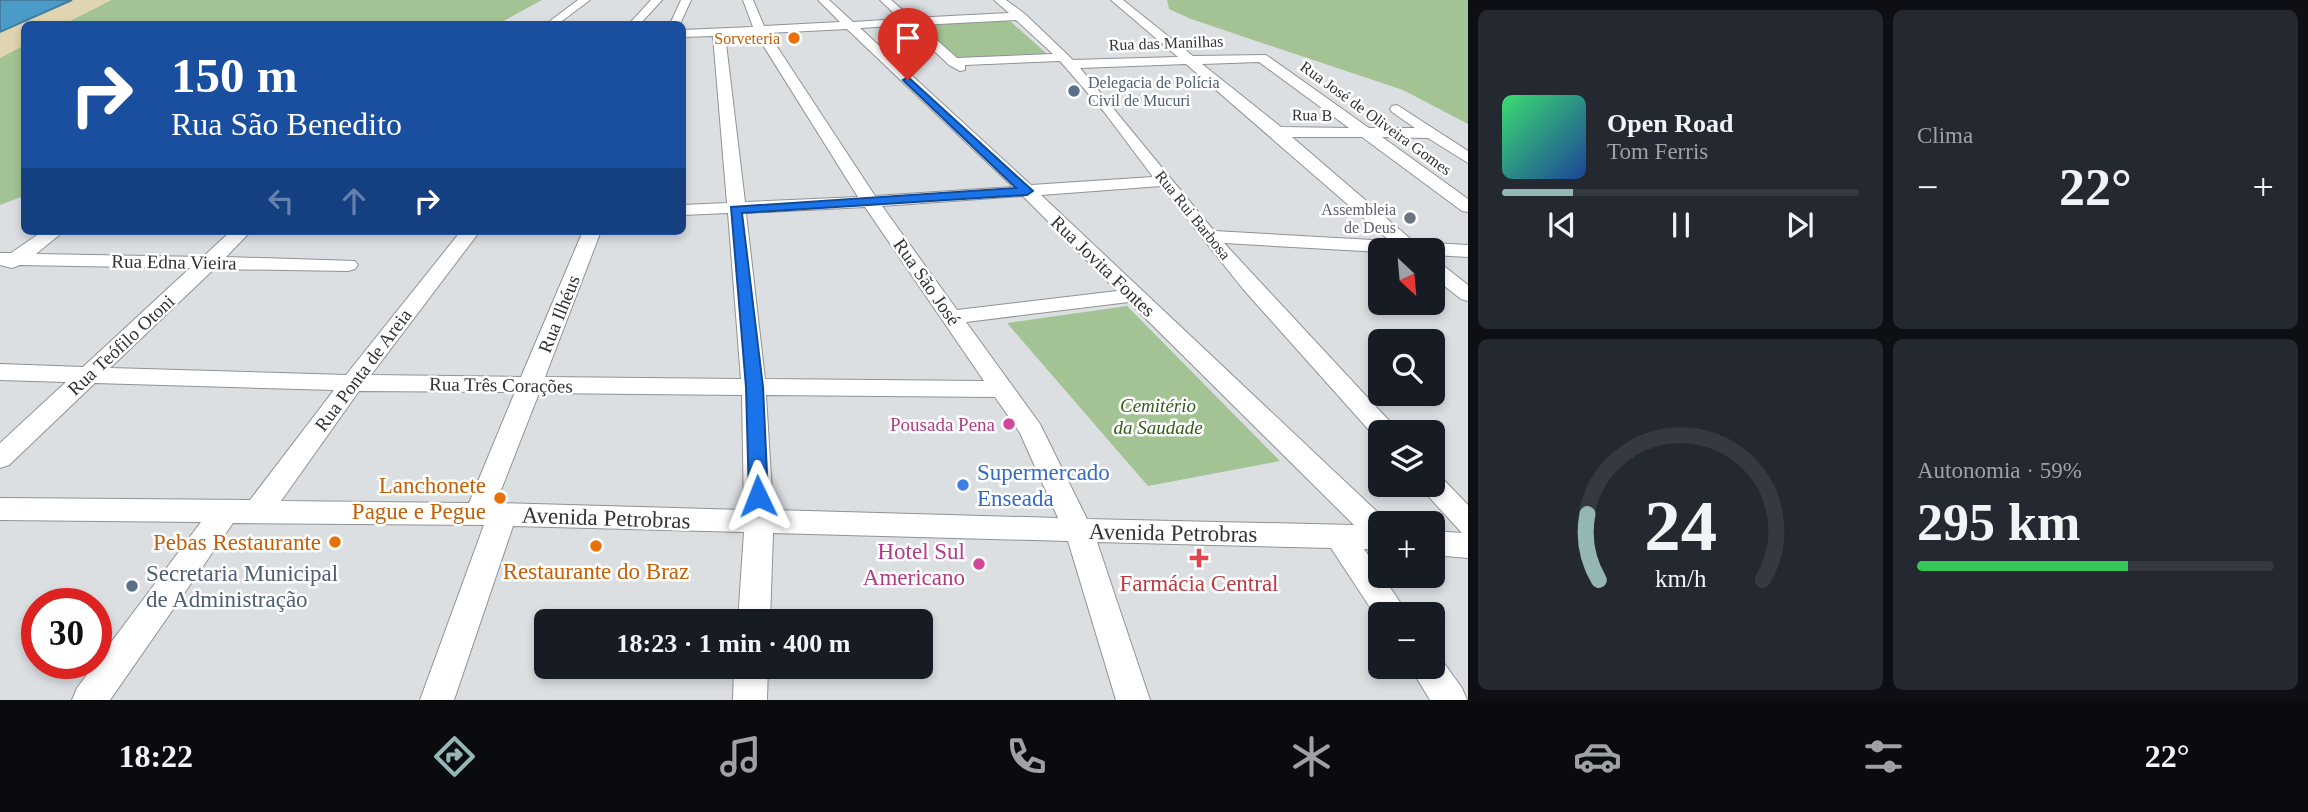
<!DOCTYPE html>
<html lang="pt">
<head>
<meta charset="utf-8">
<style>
  :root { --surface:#171b24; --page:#242831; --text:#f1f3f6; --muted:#9ea1a6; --line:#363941; --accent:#94b7b6 }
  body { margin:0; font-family:"Times New Roman",serif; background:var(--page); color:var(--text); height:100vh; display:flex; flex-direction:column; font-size:26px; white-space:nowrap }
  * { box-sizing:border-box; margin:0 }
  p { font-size:23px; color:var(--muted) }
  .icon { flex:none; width:38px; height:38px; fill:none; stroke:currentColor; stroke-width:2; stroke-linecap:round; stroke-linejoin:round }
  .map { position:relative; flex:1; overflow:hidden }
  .side { display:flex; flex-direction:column; gap:10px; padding:10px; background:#0d0f14; width:840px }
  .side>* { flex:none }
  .hud { position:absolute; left:21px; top:21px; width:665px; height:214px; border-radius:10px; box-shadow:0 4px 10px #0003; background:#1a4fa0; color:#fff; overflow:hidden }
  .needle { width:46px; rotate:154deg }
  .buttons { position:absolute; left:1368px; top:238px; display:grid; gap:14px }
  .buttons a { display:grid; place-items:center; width:77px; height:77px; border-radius:10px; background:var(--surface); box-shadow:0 4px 10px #0003; font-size:35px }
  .speed { position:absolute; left:21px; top:588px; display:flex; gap:14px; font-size:35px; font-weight:700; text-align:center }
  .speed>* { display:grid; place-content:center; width:91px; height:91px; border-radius:50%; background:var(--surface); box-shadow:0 4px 10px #0003; line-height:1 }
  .speed .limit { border:10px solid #d22; background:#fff; color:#111 }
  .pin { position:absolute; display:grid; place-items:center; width:60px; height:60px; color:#fff; margin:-72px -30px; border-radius:50% 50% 50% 0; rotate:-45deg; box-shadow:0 0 7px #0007 }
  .pin .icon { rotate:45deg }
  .me { position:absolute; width:77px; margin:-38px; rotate:358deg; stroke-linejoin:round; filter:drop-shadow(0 0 5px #0008) }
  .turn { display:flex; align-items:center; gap:24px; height:147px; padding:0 35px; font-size:32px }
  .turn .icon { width:91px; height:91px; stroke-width:2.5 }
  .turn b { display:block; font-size:49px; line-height:60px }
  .lanes { display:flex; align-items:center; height:66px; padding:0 35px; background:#0003; justify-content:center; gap:35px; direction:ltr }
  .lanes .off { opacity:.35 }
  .big { font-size:52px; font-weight:600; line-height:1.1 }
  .side .widget { flex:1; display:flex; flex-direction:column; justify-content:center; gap:10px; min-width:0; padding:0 24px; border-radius:10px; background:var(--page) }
  .side .dial { align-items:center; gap:0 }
  .dial svg { height:182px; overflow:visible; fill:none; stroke:var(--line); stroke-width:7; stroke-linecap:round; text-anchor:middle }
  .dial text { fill:var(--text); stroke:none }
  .song { display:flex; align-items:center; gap:21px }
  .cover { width:84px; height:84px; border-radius:10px; background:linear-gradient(135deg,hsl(140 70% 55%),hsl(220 70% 35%)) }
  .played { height:7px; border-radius:4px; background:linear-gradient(90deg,var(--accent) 20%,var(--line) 20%) }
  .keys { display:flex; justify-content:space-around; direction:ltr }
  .heat { display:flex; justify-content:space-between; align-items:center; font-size:38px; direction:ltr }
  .charge { height:10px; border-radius:5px; background:linear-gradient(90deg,#34c759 59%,var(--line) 0) }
  .side .tiles { flex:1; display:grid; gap:10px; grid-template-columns:repeat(2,1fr) }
  .trip { position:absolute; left:534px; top:609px; width:399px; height:70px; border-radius:10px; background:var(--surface); box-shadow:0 4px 10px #0003; font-weight:600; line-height:70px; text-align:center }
  .tab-bar { display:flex; height:112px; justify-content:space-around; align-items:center; background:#090b0e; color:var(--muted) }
  .tab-bar .icon { width:49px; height:49px }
  .tab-bar .current { color:var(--accent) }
  .tab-bar b { font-size:32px; color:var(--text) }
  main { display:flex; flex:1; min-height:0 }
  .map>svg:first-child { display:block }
  .green { fill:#a3c394 }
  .sand { fill:#dfd5b0 }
  .water { fill:#4a9bc8; stroke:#437c9c; stroke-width:2 }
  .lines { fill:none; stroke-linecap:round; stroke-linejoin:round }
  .minor-casing { stroke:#909295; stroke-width:2 }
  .minor { fill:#fff; fill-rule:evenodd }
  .route { fill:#1a73e8; stroke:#114b97; stroke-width:2 }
  .food-dot { fill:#e8710a; stroke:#fff; stroke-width:2.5 }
  .service-dot { fill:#5c6f8a; stroke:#fff; stroke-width:2.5 }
  .worship-dot { fill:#6b7280; stroke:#fff; stroke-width:2.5 }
  .hotel-dot { fill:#d1479c; stroke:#fff; stroke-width:2.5 }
  .shop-dot { fill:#3f7fe0; stroke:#fff; stroke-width:2.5 }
  .health-dot { fill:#e0444e; stroke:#fff; stroke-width:2.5 }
  .labels { text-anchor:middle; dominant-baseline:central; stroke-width:5; stroke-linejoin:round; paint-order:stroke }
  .far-food-label { font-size:16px; fill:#c56008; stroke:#fff; text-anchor:end }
  .far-street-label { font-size:16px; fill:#323435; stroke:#fff }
  .far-service-label { font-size:16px; fill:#4e5e75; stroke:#fff; text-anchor:start }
  .far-worship-label { font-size:16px; fill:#5b616d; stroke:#fff; text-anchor:end }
  .street-label { font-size:19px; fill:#323435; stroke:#fff }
  .park-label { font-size:19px; font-style:italic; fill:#325c19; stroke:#fff }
  .hotel-label { font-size:19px; fill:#b23c85; stroke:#fff; text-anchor:end }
  .near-shop-label { font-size:23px; fill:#366cbe; stroke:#fff; text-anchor:start }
  .near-food-label { font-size:23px; fill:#c56008; stroke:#fff; text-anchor:end }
  .near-street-label { font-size:23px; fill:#323435; stroke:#fff }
  .near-hotel-label { font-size:23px; fill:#b23c85; stroke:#fff; text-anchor:end }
  .near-service-label { font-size:23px; fill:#4e5e75; stroke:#fff; text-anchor:start }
  .near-health-label { font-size:23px; fill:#be3a42; stroke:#fff }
</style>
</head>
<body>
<main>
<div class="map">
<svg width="1468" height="700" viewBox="0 0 1468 700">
  <rect width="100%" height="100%" fill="#dcdfe2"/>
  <path class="green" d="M111,0h431l-44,24h-434z
    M1167,0h301v124l-65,-34 -212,-71 -22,-10z
    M1010,21l37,33 -90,4 -38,-33z
    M24,45v151l-24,9v-147z
    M1127,306l153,155 -132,25 -141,-163z"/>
  <path class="sand" d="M72,0h39l-47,24h-40v21l-24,13v-26z"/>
  <path class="water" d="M0,0h72l-72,32z"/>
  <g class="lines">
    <g class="minor-casing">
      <path id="minor" d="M578,0h12l-32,24h-12z
        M651,0h11l-22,24h-11z
        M681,0h10l-11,24h-10z
        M743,0h10l11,26 76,-4 -22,-22h11l24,22 47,-3 -20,-19h11l21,18 97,-5 -15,-13h12l19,14 48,46 105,-3 -67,-57h12l70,56 73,-1 103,73h46l-23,-16 -2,-3 2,-3 5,-1 71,46v12l-40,-25 -46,-1 86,62v13l-6,-1 -100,-74h-70l122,105 54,3v12l-35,-2v-5l-52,2 -157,-9 170,183 4,6h-17v8l-5,-2 -133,-149 -82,-103 -120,9 348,328h-8v27l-17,-1 44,65h-27v10l-50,-76 -234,-6 53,158h-34l-48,-159 -295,-8 -3,88h-32l6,-89 -231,-6 -59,174h-34l64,-175 -251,-2 -123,177h-38l5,-12 124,-166 -201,-2v-22l250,2 84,-110 -239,-7 -86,82 -9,3v-25l66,-61 -66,-2v-16l83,3 107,-99 -170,-3 -8,3 -12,-3v-12h11l32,-22h21l-28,23 167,3 28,-26h20l-25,26 129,4 3,4 -3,4 -7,2 -134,-2 -104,99 236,7 115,-144h19l-109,144 150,2 62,-146h18l-56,146 196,2 -13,-166 -46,2v-10l45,-2 -14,-167 -31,1v-7l71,-3zM1016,20l37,34 -96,4 -37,-33zM907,25l42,40 11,6 5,-1v-5l95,-4 45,52 48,64 -122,8 -171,-157zM847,29l166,158 -138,9 -107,-163zM756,34l102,163 -113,5 -20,-167zM1259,62l90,66 -68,-1 -79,-63zM1186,64l204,177 -176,-10 -134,-163zM1023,196l94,95 -160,19 -75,-104zM865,207l119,174 -219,-2 -19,-166zM1129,302l225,223 -267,-6 -47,-95 -74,-102zM359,391l156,1 -46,111 -188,-2zM539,393l203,2 2,115 -248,-7zM766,395l229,2 25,36 38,85 -285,-8z
        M1433,261l7,2 28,22v16l-7,-2 -28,-22z
        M1433,475l9,3 26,27v53l-35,-3v-24l29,2 -44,-48h15z
        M1433,654l6,2 23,32 5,12h-37l-20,-33h23z
        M734,667h34l-1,33h-34z"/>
    </g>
    <use href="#minor" class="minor"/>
  </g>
  <path class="route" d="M908,77l125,114 -6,4 -285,18 21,174 5,109 -3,5 -7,2 -6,-2 -3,-5 -3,-109 -15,-180 285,-19 -111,-106 -2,-2z"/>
  <g class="food-dot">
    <circle cx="794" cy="38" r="7"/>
    <circle cx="500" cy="498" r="7"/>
    <circle cx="335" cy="542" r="7"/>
    <circle cx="596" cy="546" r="7"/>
  </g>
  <g class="service-dot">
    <circle cx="1074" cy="91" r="7"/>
    <circle cx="132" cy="586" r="7"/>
  </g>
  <circle class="worship-dot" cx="1410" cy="218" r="7"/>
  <g class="hotel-dot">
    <circle cx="1009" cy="424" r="7"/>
    <circle cx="979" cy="564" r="7"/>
  </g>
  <circle class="shop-dot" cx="963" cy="485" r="7"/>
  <path class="health-dot" d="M1195.5 547.5h7v7h7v7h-7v7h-7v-7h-7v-7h7z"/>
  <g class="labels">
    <g class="far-food-label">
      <text x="780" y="38">Sorveteria</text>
    </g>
    <g class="far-street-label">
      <text transform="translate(1166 43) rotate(-2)">Rua das Manilhas</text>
      <text transform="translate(1312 115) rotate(1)">Rua B</text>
      <text transform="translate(1376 118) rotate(36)">Rua José de Oliveira Gomes</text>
      <text transform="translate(1193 215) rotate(51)">Rua Rui Barbosa</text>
    </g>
    <g class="far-service-label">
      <text x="1088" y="82">Delegacia de Polícia<tspan x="1088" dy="18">Civil de Mucuri</tspan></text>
    </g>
    <g class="far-worship-label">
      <text x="1396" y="209">Assembleia<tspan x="1396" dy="18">de Deus</tspan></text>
    </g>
    <g class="street-label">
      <text transform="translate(174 262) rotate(1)">Rua Edna Vieira</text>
      <text transform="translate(1103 266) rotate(44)">Rua Jovita Fontes</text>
      <text transform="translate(927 282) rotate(55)">Rua São José</text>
      <text transform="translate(559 314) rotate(-68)">Rua Ilhéus</text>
      <text transform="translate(121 345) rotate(-43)">Rua Teófilo Otoni</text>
      <text transform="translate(363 370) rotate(-53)">Rua Ponta de Areia</text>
      <text transform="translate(501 385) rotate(1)">Rua Três Corações</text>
    </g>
    <g class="park-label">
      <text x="1158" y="405">Cemitério<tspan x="1158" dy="22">da Saudade</tspan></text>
    </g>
    <g class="hotel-label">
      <text x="995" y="424">Pousada Pena</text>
    </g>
    <g class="near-shop-label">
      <text x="977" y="472">Supermercado<tspan x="977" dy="26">Enseada</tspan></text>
    </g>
    <g class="near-food-label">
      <text x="486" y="485">Lanchonete<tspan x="486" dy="26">Pague e Pegue</tspan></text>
      <text x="321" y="542">Pebas Restaurante</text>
      <text x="596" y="571" text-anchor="middle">Restaurante do Braz</text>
    </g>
    <g class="near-street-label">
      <text transform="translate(606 518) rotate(2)">Avenida Petrobras</text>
      <text transform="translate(1173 533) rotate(1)">Avenida Petrobras</text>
    </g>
    <g class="near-hotel-label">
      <text x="965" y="551">Hotel Sul<tspan x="965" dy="26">Americano</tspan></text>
    </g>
    <g class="near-service-label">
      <text x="146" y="573">Secretaria Municipal<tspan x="146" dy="26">de Administração</tspan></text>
    </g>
    <g class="near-health-label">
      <text x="1199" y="583">Farmácia Central</text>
    </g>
  </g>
</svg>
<div class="buttons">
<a><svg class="needle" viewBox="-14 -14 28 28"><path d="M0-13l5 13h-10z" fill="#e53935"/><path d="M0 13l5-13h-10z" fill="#9ea1a6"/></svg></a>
<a><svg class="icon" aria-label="search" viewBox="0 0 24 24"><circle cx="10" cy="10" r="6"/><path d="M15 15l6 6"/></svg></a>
<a><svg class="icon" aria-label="layers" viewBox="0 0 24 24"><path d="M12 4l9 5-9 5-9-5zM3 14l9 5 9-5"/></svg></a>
<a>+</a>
<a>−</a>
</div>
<div class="speed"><div class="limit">30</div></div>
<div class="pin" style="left:908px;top:80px;background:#d93025"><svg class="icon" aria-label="arrive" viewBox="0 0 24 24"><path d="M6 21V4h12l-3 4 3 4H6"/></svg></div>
<svg class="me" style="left:758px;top:496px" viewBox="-20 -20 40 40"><path d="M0-17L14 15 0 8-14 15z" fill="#1a73e8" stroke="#fff" stroke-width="4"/></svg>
<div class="trip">18:23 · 1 min · 400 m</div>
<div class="hud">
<div class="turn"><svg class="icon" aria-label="right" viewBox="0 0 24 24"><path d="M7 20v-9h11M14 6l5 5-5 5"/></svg><div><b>150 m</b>Rua São Benedito</div></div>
<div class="lanes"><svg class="icon off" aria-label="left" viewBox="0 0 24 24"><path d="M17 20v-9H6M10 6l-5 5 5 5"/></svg><svg class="icon off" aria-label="ahead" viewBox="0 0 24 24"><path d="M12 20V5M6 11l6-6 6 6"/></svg><svg class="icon" aria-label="right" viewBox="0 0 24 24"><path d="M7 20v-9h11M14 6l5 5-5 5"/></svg></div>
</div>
</div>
<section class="side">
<div class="tiles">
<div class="widget">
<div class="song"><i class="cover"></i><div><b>Open Road</b><p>Tom Ferris</p></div></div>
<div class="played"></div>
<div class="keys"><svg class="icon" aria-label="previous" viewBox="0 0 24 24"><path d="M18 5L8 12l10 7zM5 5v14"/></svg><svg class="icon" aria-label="pause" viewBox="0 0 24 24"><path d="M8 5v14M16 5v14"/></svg><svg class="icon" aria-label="next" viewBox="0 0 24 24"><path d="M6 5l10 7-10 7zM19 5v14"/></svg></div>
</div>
<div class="widget"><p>Clima</p>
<div class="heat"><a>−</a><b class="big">22°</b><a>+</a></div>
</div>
<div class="widget dial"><svg viewBox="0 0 100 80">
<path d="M14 69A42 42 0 1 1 86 69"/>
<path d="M14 69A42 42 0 0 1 9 40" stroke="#94b7b6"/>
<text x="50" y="56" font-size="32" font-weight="700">24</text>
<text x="50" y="72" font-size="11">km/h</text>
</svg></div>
<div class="widget"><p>Autonomia · 59%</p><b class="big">295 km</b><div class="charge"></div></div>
</div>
</section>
</main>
<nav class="tab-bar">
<b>18:22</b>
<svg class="icon current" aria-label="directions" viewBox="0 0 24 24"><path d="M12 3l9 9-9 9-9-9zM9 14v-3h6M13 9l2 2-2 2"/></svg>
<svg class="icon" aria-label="music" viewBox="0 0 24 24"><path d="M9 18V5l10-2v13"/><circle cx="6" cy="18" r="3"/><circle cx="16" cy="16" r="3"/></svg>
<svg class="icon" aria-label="phone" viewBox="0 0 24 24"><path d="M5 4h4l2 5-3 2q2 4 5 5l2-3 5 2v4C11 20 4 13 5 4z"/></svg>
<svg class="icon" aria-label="climate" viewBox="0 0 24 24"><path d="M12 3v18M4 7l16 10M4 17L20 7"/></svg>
<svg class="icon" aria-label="car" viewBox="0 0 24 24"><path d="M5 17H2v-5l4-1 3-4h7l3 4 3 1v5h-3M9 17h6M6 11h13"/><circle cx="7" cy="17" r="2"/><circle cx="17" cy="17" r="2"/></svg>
<svg class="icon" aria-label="filters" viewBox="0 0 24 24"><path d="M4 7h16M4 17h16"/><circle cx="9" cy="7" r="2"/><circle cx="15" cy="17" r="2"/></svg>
<b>22°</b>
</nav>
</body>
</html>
